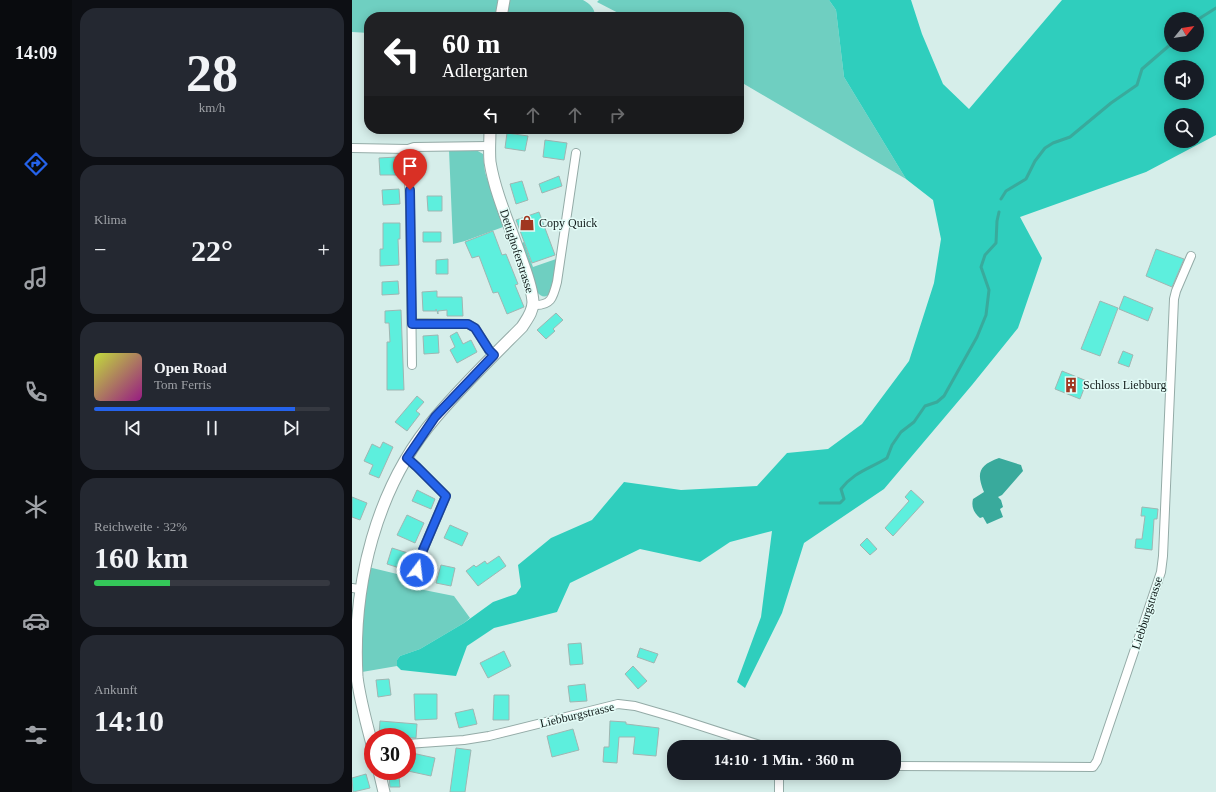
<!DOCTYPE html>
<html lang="de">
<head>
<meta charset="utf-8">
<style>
  :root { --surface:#171b24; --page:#242831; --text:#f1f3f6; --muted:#9ea1a6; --line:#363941; --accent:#2563eb }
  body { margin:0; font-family:"Times New Roman",serif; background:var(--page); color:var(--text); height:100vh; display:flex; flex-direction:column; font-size:15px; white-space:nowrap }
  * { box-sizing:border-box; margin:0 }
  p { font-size:13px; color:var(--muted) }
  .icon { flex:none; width:22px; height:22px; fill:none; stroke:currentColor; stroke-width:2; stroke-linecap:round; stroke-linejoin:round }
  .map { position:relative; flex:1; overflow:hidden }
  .drawer { display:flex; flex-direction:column; gap:8px; padding:8px; background:#0d0f14; width:280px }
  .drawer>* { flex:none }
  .banner { position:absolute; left:12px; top:12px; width:380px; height:122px; border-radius:16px; box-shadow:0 2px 10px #0003; background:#202124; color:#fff; overflow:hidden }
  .needle { width:26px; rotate:60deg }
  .fabs { position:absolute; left:812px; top:12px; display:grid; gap:8px }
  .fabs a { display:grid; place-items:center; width:40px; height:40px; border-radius:50%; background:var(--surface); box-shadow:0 2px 10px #0003; font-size:20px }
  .speed { position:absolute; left:12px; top:728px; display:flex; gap:8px; font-size:20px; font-weight:700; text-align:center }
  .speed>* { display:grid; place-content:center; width:52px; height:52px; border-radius:50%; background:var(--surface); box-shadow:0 2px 10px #0003; line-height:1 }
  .speed .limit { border:6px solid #d22; background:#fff; color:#111 }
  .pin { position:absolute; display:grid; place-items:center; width:34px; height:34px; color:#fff; margin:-41px -17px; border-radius:50% 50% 50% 0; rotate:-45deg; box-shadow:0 0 4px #0007 }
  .pin .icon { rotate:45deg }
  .me { position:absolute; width:44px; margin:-22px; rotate:15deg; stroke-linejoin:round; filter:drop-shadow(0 0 3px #0008) }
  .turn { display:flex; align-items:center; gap:14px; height:84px; padding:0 12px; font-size:18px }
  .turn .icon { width:52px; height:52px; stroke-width:2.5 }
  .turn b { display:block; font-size:28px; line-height:34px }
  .lanes { display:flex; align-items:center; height:38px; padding:0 12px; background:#0003; justify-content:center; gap:20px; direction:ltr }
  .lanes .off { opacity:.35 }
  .big { font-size:30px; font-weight:700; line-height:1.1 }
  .drawer .tile { flex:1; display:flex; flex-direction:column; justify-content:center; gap:6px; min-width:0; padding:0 14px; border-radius:16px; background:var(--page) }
  .drawer .dial { align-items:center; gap:0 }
  .dial b { font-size:52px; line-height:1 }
  .song { display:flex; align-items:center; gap:12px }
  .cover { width:48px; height:48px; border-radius:6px; background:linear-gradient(135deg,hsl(70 70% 55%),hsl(310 70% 35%)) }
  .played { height:4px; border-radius:2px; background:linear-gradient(90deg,var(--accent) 85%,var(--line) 85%) }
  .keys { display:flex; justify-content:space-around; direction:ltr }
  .heat { display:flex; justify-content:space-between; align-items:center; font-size:22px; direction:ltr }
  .charge { height:6px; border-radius:3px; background:linear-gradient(90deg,#34c759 32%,var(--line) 0) }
  .trip { position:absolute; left:315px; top:740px; width:234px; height:40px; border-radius:16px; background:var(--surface); box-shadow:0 2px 10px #0003; font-weight:700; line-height:40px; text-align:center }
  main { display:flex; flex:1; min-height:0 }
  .dock { display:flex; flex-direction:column; width:72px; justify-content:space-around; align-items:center; background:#090b0e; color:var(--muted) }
  .dock .icon { width:28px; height:28px }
  .dock .on { color:var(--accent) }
  .dock b { font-size:18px; color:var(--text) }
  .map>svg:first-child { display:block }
  .green { fill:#6fcfc1 }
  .forest { fill:#2fcebd; fill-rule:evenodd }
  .water { fill:#39aa9c }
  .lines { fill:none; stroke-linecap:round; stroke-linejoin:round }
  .stream { stroke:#39aa9c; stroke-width:3 }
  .building { fill:#5defdd; stroke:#9fb6b2 }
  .street-casing { stroke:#94aba7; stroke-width:10 }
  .secondary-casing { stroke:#94aba7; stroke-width:13 }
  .street { stroke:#fff; stroke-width:8 }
  .secondary { stroke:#fff; stroke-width:11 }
  .route-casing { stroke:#184099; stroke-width:10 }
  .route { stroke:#2563eb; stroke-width:7 }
  .labels { text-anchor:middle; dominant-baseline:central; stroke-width:3; stroke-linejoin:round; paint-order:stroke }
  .poi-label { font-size:12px; fill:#111a19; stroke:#e3fcf7; text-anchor:start }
  .street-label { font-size:12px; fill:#111a19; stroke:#e3fcf7 }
</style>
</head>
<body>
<main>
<nav class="dock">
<b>14:09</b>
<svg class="icon on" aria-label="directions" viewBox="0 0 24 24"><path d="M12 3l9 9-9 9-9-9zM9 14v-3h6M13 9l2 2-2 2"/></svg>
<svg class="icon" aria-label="music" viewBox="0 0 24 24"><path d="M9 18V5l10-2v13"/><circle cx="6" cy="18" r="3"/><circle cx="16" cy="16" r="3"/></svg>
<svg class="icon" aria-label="phone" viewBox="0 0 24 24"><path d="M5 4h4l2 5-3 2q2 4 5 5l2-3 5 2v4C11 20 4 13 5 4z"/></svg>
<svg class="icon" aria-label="climate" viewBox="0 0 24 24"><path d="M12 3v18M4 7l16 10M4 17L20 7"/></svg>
<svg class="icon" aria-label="car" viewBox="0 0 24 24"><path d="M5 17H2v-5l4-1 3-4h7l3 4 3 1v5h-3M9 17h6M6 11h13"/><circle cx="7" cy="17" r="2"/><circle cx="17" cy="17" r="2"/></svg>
<svg class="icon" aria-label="filters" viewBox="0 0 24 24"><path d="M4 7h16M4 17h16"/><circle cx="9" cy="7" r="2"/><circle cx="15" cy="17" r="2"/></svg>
</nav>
<section class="drawer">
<div class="tile dial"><b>28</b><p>km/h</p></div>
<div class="tile"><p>Klima</p>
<div class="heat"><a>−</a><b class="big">22°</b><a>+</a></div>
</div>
<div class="tile">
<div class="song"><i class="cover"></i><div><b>Open Road</b><p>Tom Ferris</p></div></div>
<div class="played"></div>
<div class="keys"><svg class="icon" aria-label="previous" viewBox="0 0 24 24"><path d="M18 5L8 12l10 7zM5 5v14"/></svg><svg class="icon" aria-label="pause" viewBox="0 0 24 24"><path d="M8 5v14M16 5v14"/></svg><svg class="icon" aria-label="next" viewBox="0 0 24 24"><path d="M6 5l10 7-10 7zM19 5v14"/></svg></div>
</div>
<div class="tile"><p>Reichweite · 32%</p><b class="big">160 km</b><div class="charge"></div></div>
<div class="tile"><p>Ankunft</p><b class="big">14:10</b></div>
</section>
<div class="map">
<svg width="864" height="792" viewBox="0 0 864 792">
  <rect width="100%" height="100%" fill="#d6eeea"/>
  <path class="green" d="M0,0h146l-3,17h-126v16l-17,-1z
    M156,0h75c7,4 12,8 12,17h-90z
    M247,0h230l7,10 8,67 62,102 -167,-98v-64h-113l-29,-15z
    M97,150h27l7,4 2,18 18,55 -38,14 -12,3z
    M172,242l9,25 26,-9c-2,10 -6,54 -23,33l-16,-47z
    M16,567l50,12 1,10 35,7 16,22 -6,5 -44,26 -20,7 -3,4v6l-35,6 -1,-45z"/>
  <path class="forest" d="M477,0h82l11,34 21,50 26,25 93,-109h154v135l-70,37 -126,45 22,41 -24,70 -46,57 -88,104 -80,54 -22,70 -37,75 -8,-6 24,-65 11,-86 -42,11 -30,20 -60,-13 -70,34 -13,29 -63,16 -27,18 -11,30 -55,-6 -4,-4v-6l3,-4 20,-7 44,-26 29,-21 23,-8 5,-7 -3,-22 33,-27 41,-18 32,-38 57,8 76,-4 30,-33 41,-4 34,-25 47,-63 25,-78 7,-44 -8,-39 -27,-21 -62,-102 -8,-67zM819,19h26v26h-26zM819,67h26v26h-26zM819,115h26v26h-26z"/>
  <path class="water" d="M647,458l22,7 2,6 -21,24 -4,2 3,3 2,7 -3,2 3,8 -16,7 -4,-7 -3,1c-6,-5 -9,-11 -7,-19l11,-7c-8,-19 -5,-27 15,-34z"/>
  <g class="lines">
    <path class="stream" d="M845,20l19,-12
      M649,199l5,-8 20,-12 9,-18 10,-13 8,-5 17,-6 41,-34 26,-18 5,-16 29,-25
      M468,503h20l4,-4 -3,-10c13,-17 28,-20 46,-31l5,-13 9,-13 13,-10 11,-16 12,-4 7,-6 33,-59 9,-22 3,-25 -8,-23 4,-12 11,-12 1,-22 2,-9"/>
  </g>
  <path class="building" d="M155,133l21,3 -3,15 -20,-3z
    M193,140l22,3 -3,17 -21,-3z
    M45,157v18h-17l-1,-17z
    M207,176l3,10 -20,7 -3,-9z
    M170,181l6,19 -12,4 -6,-20z
    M47,189l1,15 -17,1 -1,-15z
    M75,196h15v15h-14z
    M187,212l16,43 -23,8 -16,-43z
    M31,223h17v16h-2l1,26 -19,1v-17h3z
    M141,231l9,24 4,-1 12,30 -3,1 9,22 -17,7 -9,-22 -5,1 -14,-37 -7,2 -7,-16z
    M71,232h18v10h-18z
    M804,249l28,10 -12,28 -26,-11z
    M96,259v15h-12v-14z
    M46,281l1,13 -17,1v-13z
    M85,291v6h25l1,19h-16v-6l-9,1v3l-2,-5v2h-13l-1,-19z
    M772,296l29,12 -5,13 -29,-12z
    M748,301l18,7 -18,48 -19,-7z
    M49,310l3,80h-17v-48h3l-1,-19h-4v-12z
    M204,313l7,7 -10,9 2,2 -9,8 -9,-9z
    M105,332l6,12 8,-4 6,12 -20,11 -7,-13 5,-3 -5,-11z
    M86,335l1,18 -15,1 -1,-18z
    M771,351l10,4 -4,12 -11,-4z
    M710,371l25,10 -7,18 -25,-10z
    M65,396l7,6 -8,9 4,3 -13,17 -12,-9z
    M31,442l10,5 -14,31 -10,-4 4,-9 -9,-4 8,-17 8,4z
    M65,490l18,9 -4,10 -19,-8z
    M559,490l13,12 -31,34 -8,-8 24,-27 -4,-4z
    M0,497l15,6 -7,17 -8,-3z
    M790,507l16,2 -1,10h-3l-2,31 -17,-2 1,-9h6l3,-23h-4z
    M55,515l17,8 -9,20 -18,-8z
    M98,525l18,8 -6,13 -18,-8z
    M515,538l10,11 -7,6 -10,-10z
    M40,548l19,6 -5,16 -19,-6z
    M147,556l7,10 -28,20 -12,-15 8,-6 2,2 9,-6 2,3z
    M89,565l14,3 -4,18 -15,-3z
    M229,643l2,21 -13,1 -2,-21z
    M288,648l18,6 -4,9 -17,-6z
    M152,651l7,15 -23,12 -8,-15z
    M281,666l14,15 -9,8 -13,-15z
    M37,679l2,16 -13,2 -2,-17z
    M233,684l2,17 -17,1 -2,-16z
    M62,694h23v25l-22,1z
    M142,695h15v25h-16z
    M121,709l4,15 -18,4 -4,-15z
    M28,721l37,3 -1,14 -37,-2z
    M258,721l16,1v2l33,4 -3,28 -23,-2 2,-17h-16l-2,26 -14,-1 1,-15h5z
    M221,729l6,21 -27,7 -5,-21z
    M104,748l15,2 -6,42h-15z
    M60,753l23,5 -4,18 -23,-5z
    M14,774l4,14 -17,4 -1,-14z
    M47,776l1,11h-10l-1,-10z"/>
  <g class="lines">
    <g class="street-casing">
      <path id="street" d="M0,148l56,1 6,-2 75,-1
        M56,149l2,58 2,158
        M181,305c18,1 20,-7 24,-23l19,-129
        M60,323l56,1 7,4 14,22 6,5
        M55,458l10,9 29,29 -23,54 -8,27
        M0,588l7,1
        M55,744l57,-4 25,-4 129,-32 17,2 38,11 93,30
        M542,766l199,1 4,-6 64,-189 2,-16 11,-257 2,-8 15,-35
        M427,792v-19"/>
    </g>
    <g class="secondary-casing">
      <path id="secondary" d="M149,17l3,-17
        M21,748c-6,-23 -13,-47 -16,-71 -5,-92 19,-190 79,-260 27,-32 57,-61 86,-90 5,-8 11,-15 11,-25 -1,-16 -8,-32 -13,-47 -10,-29 -25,-62 -30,-93 -1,-11 0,-22 0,-33
        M27,771l5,21"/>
    </g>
    <use href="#street" class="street"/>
    <use href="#secondary" class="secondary"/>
  </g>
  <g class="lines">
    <g class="route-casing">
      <path id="route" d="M58,190l2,134h56l7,4 14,22 5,5 -59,62 -28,41 10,9 29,29 -23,54 -6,20"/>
    </g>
    <use href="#route" class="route"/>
  </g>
  <defs>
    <g id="shop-bare" transform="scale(1.2)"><path d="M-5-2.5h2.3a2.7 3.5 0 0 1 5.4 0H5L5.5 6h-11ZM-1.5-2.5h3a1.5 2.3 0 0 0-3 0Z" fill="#a03720" stroke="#e3fcf7" stroke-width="2.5" paint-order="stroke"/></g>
    <g id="building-bare" transform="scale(1.2)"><path d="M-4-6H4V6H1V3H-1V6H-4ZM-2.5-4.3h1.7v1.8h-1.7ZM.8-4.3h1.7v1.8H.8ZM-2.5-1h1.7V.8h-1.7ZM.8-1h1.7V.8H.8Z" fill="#a03720" stroke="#e3fcf7" stroke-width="2.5" paint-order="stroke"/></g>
  </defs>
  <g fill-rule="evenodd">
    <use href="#shop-bare" x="175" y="223"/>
    <use href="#building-bare" x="719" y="385"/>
  </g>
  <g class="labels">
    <g class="poi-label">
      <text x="187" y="223">Copy Quick</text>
      <text x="731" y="385">Schloss Liebburg</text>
    </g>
    <g class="street-label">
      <text transform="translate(165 251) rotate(72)">Dettighoferstrasse</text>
      <text transform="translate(795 613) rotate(-72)">Liebburgstrasse</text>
      <text transform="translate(225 715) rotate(-13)">Liebburgstrasse</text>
    </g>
  </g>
</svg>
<div class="fabs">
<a><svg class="needle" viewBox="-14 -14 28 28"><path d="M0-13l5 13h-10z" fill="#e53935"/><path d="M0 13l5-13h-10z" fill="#9ea1a6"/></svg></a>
<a><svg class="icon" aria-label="sound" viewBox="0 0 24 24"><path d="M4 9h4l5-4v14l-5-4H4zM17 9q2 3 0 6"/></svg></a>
<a><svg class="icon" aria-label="search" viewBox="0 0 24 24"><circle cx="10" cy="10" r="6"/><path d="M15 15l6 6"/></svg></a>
</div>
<div class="speed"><div class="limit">30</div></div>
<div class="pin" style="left:58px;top:190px;background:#d93025"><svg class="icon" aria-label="arrive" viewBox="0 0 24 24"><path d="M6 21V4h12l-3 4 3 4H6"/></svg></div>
<svg class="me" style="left:65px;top:570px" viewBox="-20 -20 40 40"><circle r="17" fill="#2563eb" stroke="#fff" stroke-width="3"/><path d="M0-11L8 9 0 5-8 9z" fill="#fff"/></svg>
<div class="trip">14:10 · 1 Min. · 360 m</div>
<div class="banner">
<div class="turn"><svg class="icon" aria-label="left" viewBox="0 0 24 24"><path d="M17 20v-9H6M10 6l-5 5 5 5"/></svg><div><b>60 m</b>Adlergarten</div></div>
<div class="lanes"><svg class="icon" aria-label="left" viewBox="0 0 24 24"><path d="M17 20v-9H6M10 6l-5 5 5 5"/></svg><svg class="icon off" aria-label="ahead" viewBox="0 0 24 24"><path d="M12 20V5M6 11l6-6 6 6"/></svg><svg class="icon off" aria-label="ahead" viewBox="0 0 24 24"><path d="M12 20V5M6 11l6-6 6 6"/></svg><svg class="icon off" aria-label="right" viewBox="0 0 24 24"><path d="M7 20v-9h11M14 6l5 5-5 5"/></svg></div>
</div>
</div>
</main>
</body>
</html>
